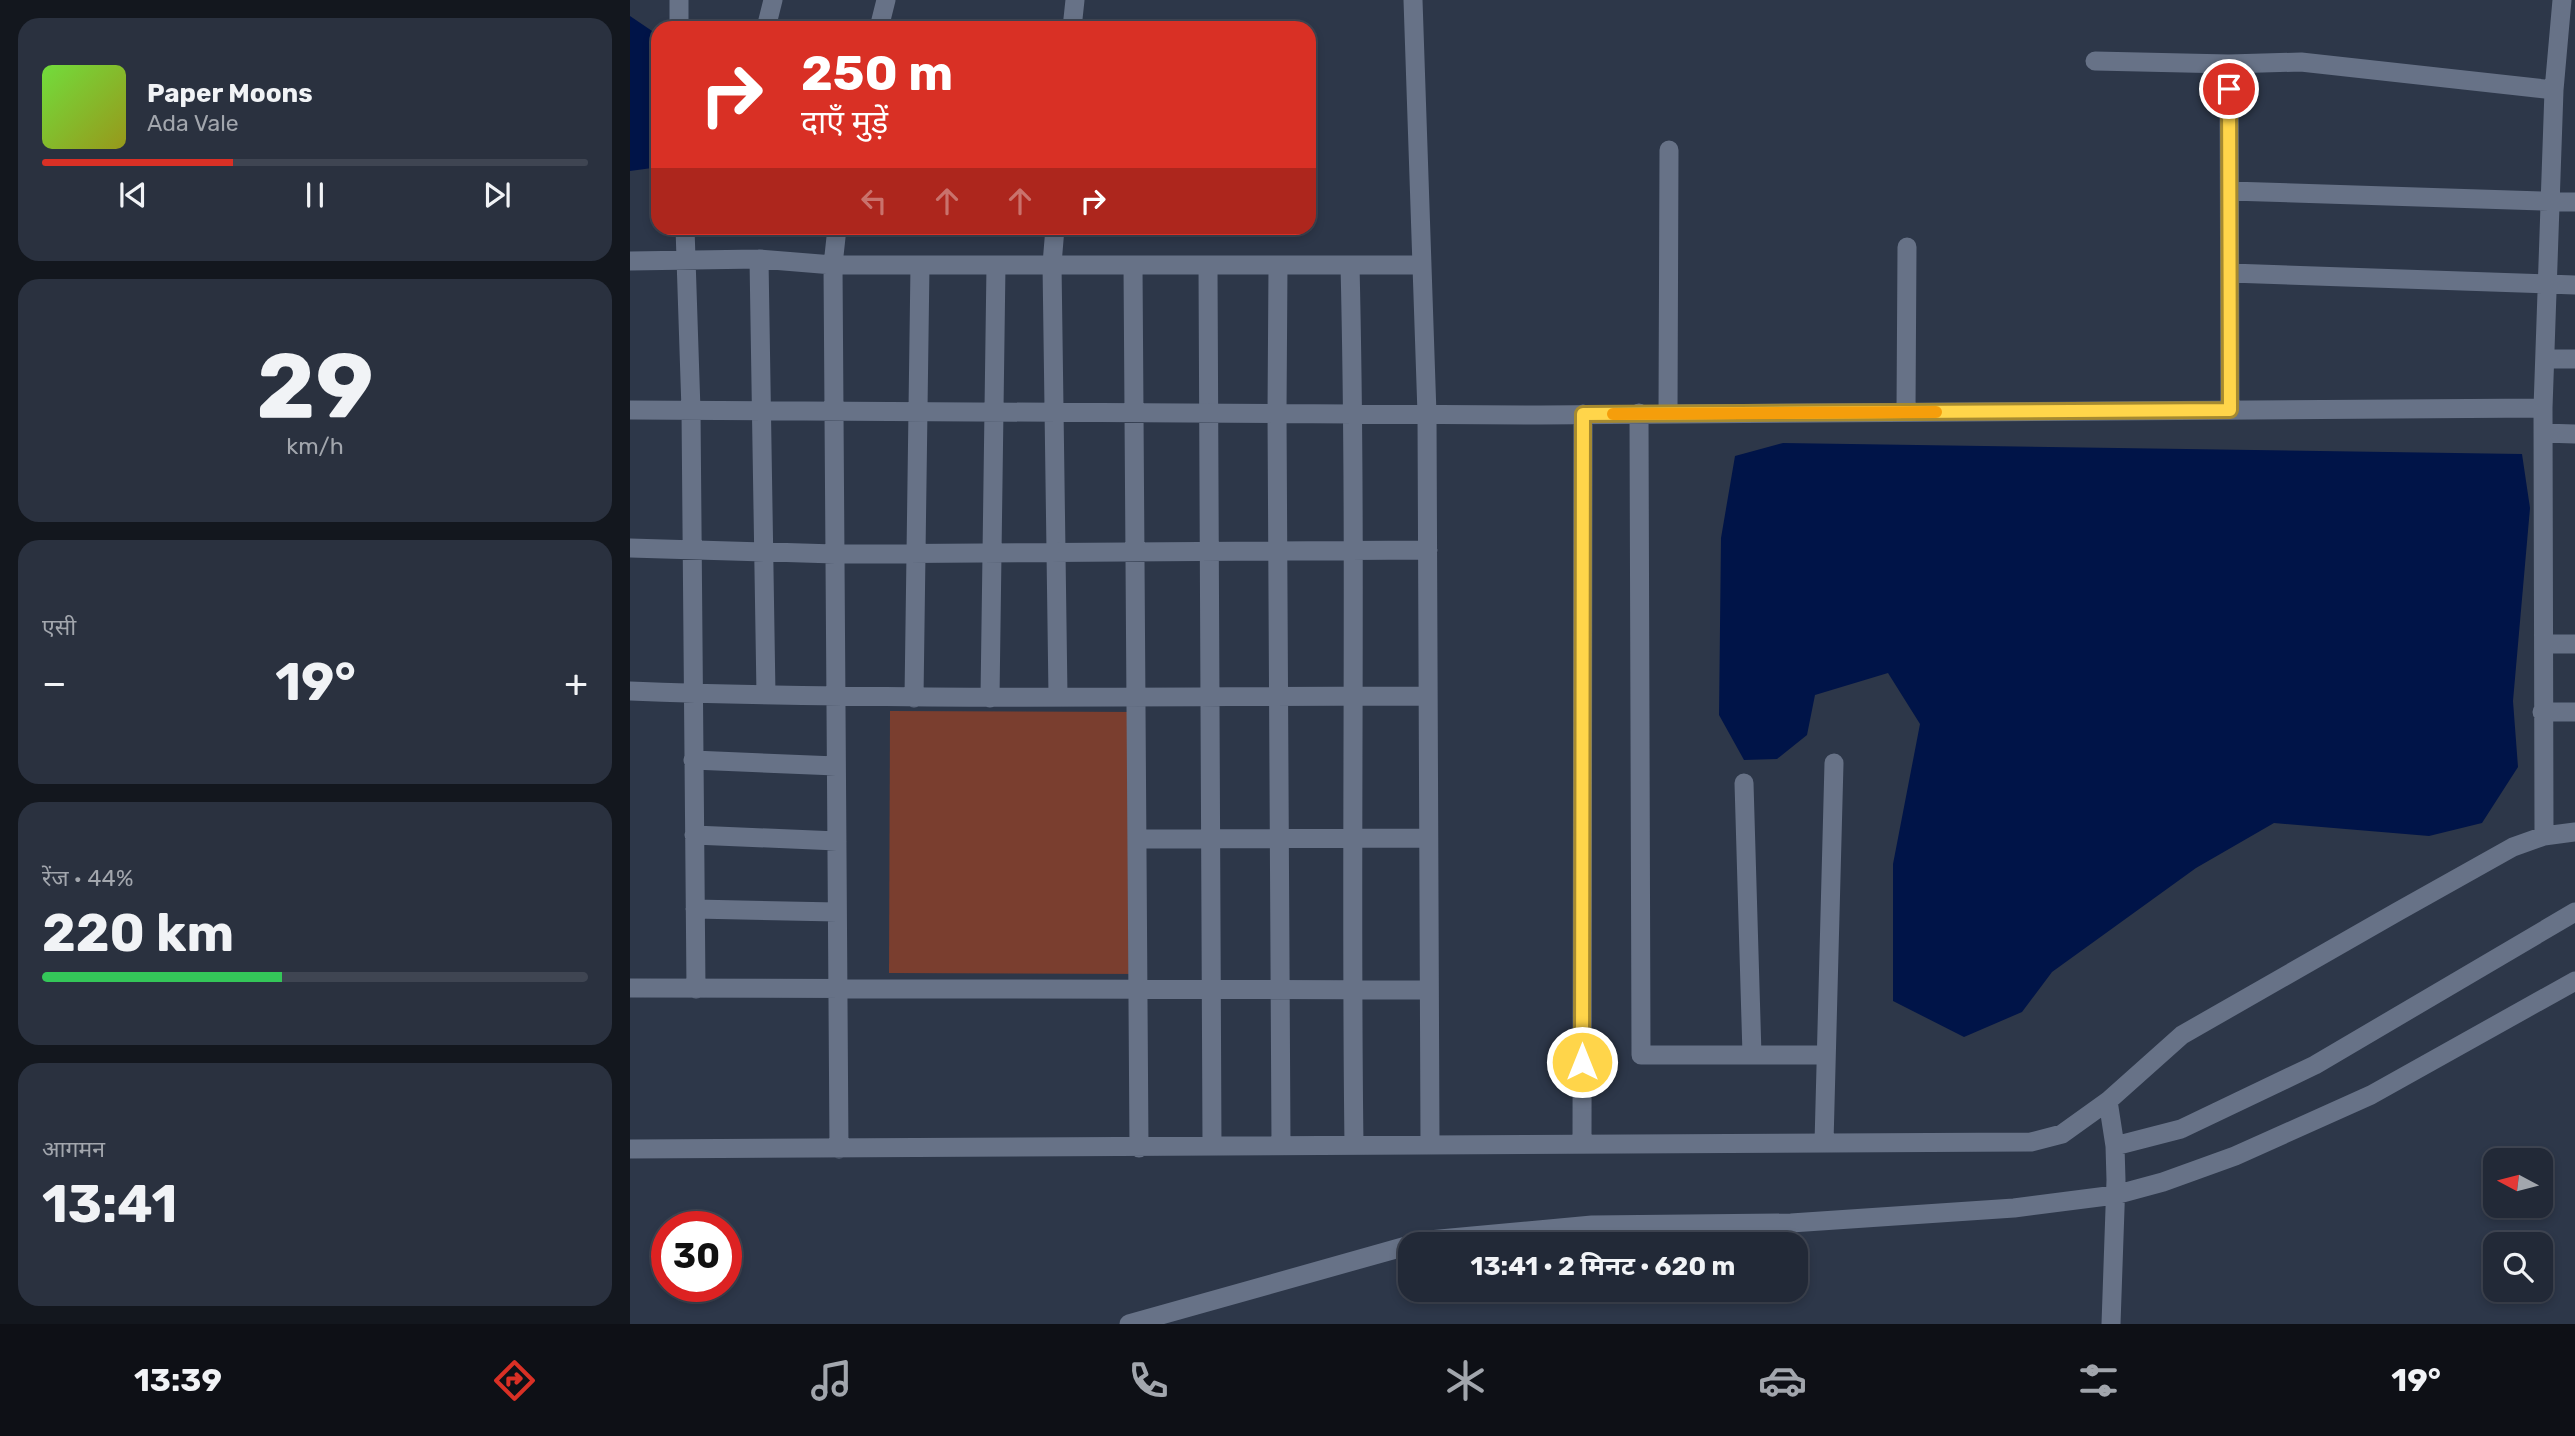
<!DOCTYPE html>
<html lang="hi">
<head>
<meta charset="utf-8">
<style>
  :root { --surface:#222937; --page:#2a313f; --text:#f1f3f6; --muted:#a2a6ad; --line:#3f4552; --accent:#d93025 }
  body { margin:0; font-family:Rubik,"Noto Sans Devanagari",sans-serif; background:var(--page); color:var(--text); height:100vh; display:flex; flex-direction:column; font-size:26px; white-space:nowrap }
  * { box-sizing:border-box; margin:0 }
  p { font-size:23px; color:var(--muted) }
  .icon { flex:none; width:38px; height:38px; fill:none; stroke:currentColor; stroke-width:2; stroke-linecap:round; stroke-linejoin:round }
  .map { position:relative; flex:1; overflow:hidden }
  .side { display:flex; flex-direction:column; gap:18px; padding:18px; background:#13171e; width:630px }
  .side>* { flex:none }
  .top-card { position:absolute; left:21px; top:21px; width:665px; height:214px; border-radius:21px; box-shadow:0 4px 10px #0003,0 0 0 2px var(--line); background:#d93025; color:#fff; overflow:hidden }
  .needle { width:46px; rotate:277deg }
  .buttons { position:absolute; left:1853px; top:1148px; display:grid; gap:14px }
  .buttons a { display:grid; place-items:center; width:70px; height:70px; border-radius:14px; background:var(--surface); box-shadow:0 4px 10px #0003,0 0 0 2px var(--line); font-size:35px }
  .speed { position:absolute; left:21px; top:1211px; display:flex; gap:14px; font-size:35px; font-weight:700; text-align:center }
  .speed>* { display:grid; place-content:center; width:91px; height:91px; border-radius:50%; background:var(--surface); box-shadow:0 4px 10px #0003,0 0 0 2px var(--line); line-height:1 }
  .speed .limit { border:10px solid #d22; background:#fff; color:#111 }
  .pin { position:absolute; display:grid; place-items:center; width:60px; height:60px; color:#fff; margin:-30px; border:4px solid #fff; border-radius:50%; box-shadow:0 2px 7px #0007 }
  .me { position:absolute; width:77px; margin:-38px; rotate:0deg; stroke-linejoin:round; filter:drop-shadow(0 0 5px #0008) }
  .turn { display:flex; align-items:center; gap:24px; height:147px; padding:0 35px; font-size:32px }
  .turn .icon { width:91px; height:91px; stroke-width:2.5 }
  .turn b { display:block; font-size:49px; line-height:60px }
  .lanes { display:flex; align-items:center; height:66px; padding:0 35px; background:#0003; justify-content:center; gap:35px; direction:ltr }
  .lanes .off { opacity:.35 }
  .big { font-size:52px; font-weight:700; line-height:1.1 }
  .side .tile { flex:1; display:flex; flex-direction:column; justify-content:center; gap:10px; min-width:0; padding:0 24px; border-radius:21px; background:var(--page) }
  .side .dial { align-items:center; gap:0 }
  .dial b { font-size:91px; line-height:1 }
  .song { display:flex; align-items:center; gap:21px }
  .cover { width:84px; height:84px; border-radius:10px; background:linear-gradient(135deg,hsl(100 70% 55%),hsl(60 70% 35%)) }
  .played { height:7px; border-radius:4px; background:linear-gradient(90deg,var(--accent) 35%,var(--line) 35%) }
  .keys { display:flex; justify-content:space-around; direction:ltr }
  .heat { display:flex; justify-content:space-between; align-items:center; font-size:38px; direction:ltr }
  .charge { height:10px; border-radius:5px; background:linear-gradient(90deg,#34c759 44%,var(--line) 0) }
  .trip { position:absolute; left:768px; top:1232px; width:410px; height:70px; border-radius:21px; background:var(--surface); box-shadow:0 4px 10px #0003,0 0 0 2px var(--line); font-weight:700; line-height:70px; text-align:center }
  .tab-bar { display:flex; height:112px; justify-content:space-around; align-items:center; background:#0e1016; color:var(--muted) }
  .tab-bar .icon { width:49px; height:49px }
  .tab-bar .current { color:var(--accent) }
  .tab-bar b { font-size:32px; color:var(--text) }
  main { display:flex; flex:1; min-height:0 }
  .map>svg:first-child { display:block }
  .green { fill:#7a3e2f }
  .water { fill:#001448 }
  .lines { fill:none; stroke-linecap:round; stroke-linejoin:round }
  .minor { stroke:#677287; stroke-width:19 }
  .route-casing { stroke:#a68a30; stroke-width:18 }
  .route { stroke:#ffd54a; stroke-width:12 }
  .slow { stroke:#f59e0b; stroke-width:12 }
</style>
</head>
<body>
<main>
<section class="side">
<div class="tile">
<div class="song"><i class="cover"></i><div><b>Paper Moons</b><p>Ada Vale</p></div></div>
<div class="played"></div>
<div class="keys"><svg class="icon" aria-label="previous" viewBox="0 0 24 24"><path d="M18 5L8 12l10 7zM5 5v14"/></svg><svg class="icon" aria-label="pause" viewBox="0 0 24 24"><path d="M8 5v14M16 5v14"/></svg><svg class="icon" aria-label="next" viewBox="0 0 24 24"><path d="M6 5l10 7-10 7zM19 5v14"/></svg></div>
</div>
<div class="tile dial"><b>29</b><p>km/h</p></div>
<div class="tile"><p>एसी</p>
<div class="heat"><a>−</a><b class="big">19°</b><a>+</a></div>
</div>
<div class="tile"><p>रेंज · 44%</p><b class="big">220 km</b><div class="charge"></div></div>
<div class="tile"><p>आगमन</p><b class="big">13:41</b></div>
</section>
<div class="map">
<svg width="1945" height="1324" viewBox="0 0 1945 1324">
  <rect width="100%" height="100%" fill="#2d3749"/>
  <path class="green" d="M260,711l250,1 -1,262 -250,-1z"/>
  <path class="water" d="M0,16l28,19 -6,133 -22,3z
    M1153,443l739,11 8,54 -17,193 5,66 -36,56 -53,13 -155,-13 -78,45 -144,104 -30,40 -58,25 -71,-36v-137l27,-140 -32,-51 -73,22 -8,40 -30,24 -33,1 -25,-45 2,-177 14,-82z"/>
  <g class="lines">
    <path class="minor" d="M49,0v28
      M783,0l14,414 3,730
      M136,28l7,-28
      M249,28l7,-28
      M442,28l3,-28
      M1465,61l134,3 72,-2 253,28
      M1599,64l1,346
      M1600,191l345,11
      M55,228l6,182 5,579
      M207,228l-4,37 6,884
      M425,228l-3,36 6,432
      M129,259l7,436
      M0,261l129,-2 74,6h589
      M503,265l6,883
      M578,265l4,881
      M648,265l-1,147 4,733
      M720,265c7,293 0,586 4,879
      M1600,273l345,12
      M1915,359h30
      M0,410l910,5 1003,-7
      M1276,412l1,-165
      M1009,413l2,642h185
      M1038,414l1,-264
      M1913,433l32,1
      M0,548l205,6 593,-4
      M1914,644h31
      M0,691c266,10 532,5 798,5
      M284,698l6,-433
      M360,698l6,-433
      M1912,712h33
      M63,760l143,6
      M1114,783l8,272
      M64,835l143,6
      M1914,836l-1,-428 11,-318 8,-90
      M507,839l291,-1
      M65,909l142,3
      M0,988l799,2
      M1478,1101l7,45 1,34 -5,144
      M952,1143l1,-729
      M1194,1143l10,-380
      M1485,1146l66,-17 134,-64 260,-153
      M0,1149l1401,-7 31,-8 46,-33 74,-66 215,-123 116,-65 31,-11 31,-4
      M783,1244l16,-4 163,-15 199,-2 223,-15 101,-13 48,-13 72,-26 136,-61 204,-114
      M499,1324l281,-79"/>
  </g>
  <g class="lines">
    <g class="route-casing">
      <path id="route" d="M952,1062l1,-648 647,-4 -1,-321"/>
    </g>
    <use href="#route" class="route"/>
    <path class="slow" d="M983,414l323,-2"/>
  </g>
</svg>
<div class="buttons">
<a><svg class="needle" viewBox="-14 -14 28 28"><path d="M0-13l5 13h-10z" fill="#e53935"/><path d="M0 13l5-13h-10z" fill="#a2a6ad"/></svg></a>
<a><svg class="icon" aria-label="search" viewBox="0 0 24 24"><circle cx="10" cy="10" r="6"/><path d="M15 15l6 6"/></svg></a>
</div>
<div class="speed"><div class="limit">30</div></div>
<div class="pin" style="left:1599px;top:89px;background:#d93025"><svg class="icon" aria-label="arrive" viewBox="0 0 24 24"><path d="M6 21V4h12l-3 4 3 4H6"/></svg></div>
<svg class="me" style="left:952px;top:1062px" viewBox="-20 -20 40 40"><circle r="17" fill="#ffd54a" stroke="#fff" stroke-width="3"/><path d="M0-11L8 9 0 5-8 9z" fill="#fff"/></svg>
<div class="trip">13:41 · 2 मिनट · 620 m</div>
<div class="top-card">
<div class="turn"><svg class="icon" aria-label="right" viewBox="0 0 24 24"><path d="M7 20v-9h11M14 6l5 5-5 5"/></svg><div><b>250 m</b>दाएँ मुड़ें</div></div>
<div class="lanes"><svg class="icon off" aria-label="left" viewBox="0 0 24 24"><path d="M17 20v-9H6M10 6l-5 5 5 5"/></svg><svg class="icon off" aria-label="ahead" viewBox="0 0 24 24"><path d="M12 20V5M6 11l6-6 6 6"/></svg><svg class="icon off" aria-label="ahead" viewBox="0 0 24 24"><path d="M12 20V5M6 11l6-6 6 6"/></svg><svg class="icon" aria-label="right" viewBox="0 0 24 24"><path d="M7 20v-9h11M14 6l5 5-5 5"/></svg></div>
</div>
</div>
</main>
<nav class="tab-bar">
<b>13:39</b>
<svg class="icon current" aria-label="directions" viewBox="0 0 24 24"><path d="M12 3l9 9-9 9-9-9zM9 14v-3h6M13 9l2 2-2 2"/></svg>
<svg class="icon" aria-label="music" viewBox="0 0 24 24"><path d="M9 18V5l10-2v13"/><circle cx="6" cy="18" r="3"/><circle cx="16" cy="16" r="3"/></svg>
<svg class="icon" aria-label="phone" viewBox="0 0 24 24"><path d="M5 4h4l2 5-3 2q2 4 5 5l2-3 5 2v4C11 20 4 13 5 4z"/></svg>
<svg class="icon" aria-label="climate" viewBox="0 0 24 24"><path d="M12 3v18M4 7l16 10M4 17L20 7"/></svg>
<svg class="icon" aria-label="car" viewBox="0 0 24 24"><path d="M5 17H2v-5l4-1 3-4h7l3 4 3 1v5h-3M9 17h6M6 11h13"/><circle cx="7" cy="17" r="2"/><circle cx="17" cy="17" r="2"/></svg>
<svg class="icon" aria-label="filters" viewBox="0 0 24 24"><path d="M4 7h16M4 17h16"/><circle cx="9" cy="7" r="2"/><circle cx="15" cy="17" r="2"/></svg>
<b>19°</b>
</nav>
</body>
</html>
